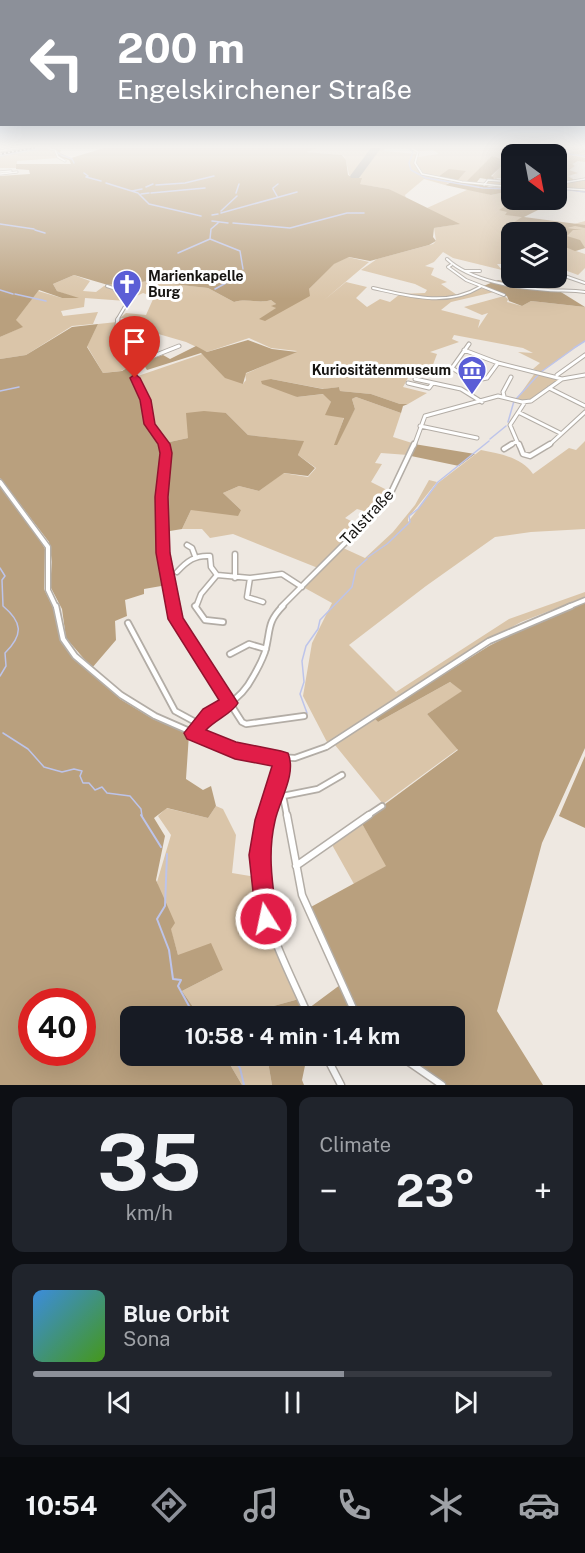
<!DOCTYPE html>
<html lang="en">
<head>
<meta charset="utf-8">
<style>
  :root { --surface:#171b24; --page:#20242c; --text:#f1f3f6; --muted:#9ea1a6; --line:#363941; --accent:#8c9099 }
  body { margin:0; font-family:"Public Sans",sans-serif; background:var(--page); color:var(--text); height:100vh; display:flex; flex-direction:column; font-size:22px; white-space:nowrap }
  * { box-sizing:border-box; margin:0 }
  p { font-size:20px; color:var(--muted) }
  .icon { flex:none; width:33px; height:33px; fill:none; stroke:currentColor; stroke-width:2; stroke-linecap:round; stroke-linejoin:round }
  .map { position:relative; height:1085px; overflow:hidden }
  .drawer { display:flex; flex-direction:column; gap:12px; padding:12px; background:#0d0f14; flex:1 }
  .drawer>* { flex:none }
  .guide { position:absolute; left:0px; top:0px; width:585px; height:126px; box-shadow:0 6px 24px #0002; background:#8c9099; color:#fff; overflow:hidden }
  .needle { width:39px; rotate:148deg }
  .fabs { position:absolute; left:501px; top:144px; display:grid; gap:12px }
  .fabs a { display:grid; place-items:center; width:66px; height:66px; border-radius:12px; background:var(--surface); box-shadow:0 6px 24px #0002; font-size:30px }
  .speed { position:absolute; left:18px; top:988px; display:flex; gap:12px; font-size:30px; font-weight:700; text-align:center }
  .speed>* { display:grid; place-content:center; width:78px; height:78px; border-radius:50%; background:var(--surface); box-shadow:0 6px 24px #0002; line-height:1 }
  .speed .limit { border:9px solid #d22; background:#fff; color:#111 }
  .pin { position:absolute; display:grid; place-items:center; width:51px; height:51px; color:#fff; margin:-62px -26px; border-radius:50% 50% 50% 0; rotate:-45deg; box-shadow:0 0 6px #0007 }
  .pin .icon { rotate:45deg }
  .me { position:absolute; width:66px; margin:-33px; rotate:350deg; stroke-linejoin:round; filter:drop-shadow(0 0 4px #0008) }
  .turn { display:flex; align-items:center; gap:21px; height:126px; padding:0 18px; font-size:27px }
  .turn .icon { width:78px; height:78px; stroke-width:2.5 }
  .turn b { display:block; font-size:42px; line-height:51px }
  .big { font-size:45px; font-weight:700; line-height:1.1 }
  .drawer .widget { flex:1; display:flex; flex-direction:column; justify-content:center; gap:9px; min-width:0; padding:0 21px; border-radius:12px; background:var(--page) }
  .drawer .dial { align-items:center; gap:0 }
  .dial b { font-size:78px; line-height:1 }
  .song { display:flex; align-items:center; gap:18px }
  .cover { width:72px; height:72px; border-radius:9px; background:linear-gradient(135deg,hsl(210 70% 55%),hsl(100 70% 35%)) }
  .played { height:6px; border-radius:3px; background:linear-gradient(90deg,var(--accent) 60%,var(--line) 60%) }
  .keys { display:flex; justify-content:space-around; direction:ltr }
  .heat { display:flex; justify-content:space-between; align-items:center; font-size:33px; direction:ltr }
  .drawer .tiles { flex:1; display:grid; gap:12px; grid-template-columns:1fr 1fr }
  .widget:last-child { grid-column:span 2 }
  .trip { position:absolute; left:120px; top:1006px; width:345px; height:60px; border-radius:12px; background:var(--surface); box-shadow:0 6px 24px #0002; font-weight:700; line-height:60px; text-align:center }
  .tab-bar { display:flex; height:96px; justify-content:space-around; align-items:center; background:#090b0e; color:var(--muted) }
  .tab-bar .icon { width:42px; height:42px }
  .tab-bar .on { color:var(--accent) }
  .tab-bar b { font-size:27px; color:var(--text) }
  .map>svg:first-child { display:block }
  .green { fill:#dac5a9 }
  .forest { fill:#b9a07e; fill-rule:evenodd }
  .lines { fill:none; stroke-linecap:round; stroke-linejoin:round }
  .stream-far1 { stroke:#bdc4ea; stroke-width:1.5 }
  .stream { stroke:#bdc4ea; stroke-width:2 }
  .runway { fill:#9b9691; fill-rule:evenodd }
  .minor-far5-casing { stroke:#b3ada6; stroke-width:3 }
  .minor-far4-casing { stroke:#b3ada6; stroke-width:4 }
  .minor-far3-casing { stroke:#b3ada6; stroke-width:5 }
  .minor-far2-casing { stroke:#b3ada6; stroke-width:7 }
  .minor-far1-casing { stroke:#b3ada6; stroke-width:8 }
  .minor-casing { stroke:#b3ada6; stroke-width:9 }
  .major-casing { stroke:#c7c7c6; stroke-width:4 }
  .minor-far5 { stroke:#fff; stroke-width:1.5 }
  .minor-far4 { stroke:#fff; stroke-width:2 }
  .minor-far3 { stroke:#fff; stroke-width:3 }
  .minor-far2 { stroke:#fff; stroke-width:4 }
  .minor-far1 { stroke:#fff; stroke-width:4.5 }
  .minor { stroke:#fff; stroke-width:6 }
  .major { stroke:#ccd1f7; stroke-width:2 }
  .rail-casing { stroke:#484541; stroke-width:2 }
  .rail { stroke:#fff; stroke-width:1.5; stroke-dasharray:2; stroke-linecap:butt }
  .route { fill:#e11d48; stroke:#92132f; stroke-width:1.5 }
  .labels { text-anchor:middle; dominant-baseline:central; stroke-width:6; stroke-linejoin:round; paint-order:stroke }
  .far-poi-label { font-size:14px; font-weight:bold; fill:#161411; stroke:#fff; text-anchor:start }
  .street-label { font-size:16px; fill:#161411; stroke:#fff }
</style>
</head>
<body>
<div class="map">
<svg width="585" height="1085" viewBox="0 0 585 1085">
  <rect width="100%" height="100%" fill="#eee8e1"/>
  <path class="green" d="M46,148l8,2 4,8 -41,3 -1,7h-16v-13z
    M318,148h67l-1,3 32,3 2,3 21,-3 -6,-4 -15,1 -7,-3h102l56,5 5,-4 -3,-1h14v7h-14l14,3v4l-7,-1 -6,3 3,2 -6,4 9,3 -10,3 8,5 9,-2v14l-28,-5 -1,-34h-44l-1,24h-15l5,4 10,1v4l-26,-2 21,-25 -40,22 -10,-1 10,-10 -21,14 -21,-6 -19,16 1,3 -17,-9 -30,-5 2,-6 -12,-3 -3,-15 -3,-5 -36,-3z
    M469,189l22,6 20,-4 1,9h3h-3l11,17 -15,9 34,6h-30l-1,32h-14l5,6 -49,-12 -10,-6 -9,10 -9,4 9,2 -3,7 16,7 -6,2 16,11 24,-7 13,4 -43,10 -10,8 39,10 -2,8 10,-15 -6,2 -18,-8 40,-11 4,3 -1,3 15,4 9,-5 54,6v34l-44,31 -8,-3 7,-6 -22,-11 15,1 -10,-5 -69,-13 -2,4 7,3 -29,10 7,2 -6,16 -15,-1 -7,8h-3l2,1 -5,9 24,6 -19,11h-8l-29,-10 -31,-3 -1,-4 -15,2 -53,-10 26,18 27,-3 20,23 -9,28 20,-36 -3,-10 4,-2 45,16 -8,24 19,6 -4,12 -27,-2 -6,10 7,1 -11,18 20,10 -5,8 -13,-4 12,5 -14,12 -14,-4 -12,9 14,7 -41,43 -85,-34 -23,4 -8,-9h-20l9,-19h50l-18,-17 16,-7 20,5 24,-18 25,4 8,-9 -18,-13 5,-14 -55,-6 -22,-22 -38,25 -23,5 -15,-19 -3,-23 -12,-24 67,-23 41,30 3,-4 -1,-6 52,-23 -26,-3 -22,-10 -42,14 -21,-10 -55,-16 3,-7 -14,-1 6,-5 20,2 8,-18 -11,-4 -17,8 -41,-3 -1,9 -23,4 2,5 35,-4 -5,12 -21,2 -46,29 -26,4v-22l22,-10 -7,-6 23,-30 24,7h14l-19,-7 -4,-7 21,-9 16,6 -7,10 13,1 8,-6 59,-6v3l45,5 26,14c14,-4 24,2 37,-2l5,4 -4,2 5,2 -17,11 49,-30 24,-25 15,-7 21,5 -46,39 23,-19 21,5 -11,11 11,9 13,-8 10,3 10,-8 25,-1 2,-3 -12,-6 -54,-14 16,-11 56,-15 3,-3 -2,-13 24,-4 -31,-16z
    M585,221v27l-9,3 9,3v14l-7,7 -16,-6 -5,3 -1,-40h-11z
    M117,322l-4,26 17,18 -9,5 -18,2 -16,-27 11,-22z
    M535,373l25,6c-14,9 -26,25 -44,21z
    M585,441v88l-54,3 -36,5 -69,49 -77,59 47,47 113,-73 76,-27v5l-64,25 -34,19 -159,103 -25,-48 9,-53 20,-40 -29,-16 38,-40 24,11 28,-26 22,-27 14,-25 8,2 -29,36v4l30,-39 43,-33c19,4 41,7 52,24l36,-26 7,2z
    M450,682l13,9 -36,23 31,35 -75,55 -48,-59 39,-27 4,4z
    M216,806l7,3 13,26 -4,38 24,4 6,44 37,78 -40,11 1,7h-60l-18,-26 41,-21 -45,-15 -21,-73 14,-47 -13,-19 8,-8 42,10z
    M361,822l26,44 -33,18 -23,-41z
    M225,1056h42l5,29h-30z"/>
  <path class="forest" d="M49,148l12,2 -1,3 11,5 33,-10h214l-11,4 35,3 4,5 2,15 6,3h8l-2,6 29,5 71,35 -26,4 -1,9 3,4 -7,4 -59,16 -21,-4 -15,7 -25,25 1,7 -45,25 -6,-2 17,-11 -5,-2 5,-2 -5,-4c-13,4 -23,-2 -37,2l-26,-14 -46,-5v-3l-54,5 -34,-10 -21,9 4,7 22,7h-17l-23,-8 -23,30 7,7 -23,10v-161l30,-2 -1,-4 -13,-1v-5h55l-2,-4 -11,-3 -2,-7z
    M492,156l15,5 -16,15 3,2 -2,2 -12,-2 -3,4 12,5 22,1v3l-20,4 -46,-10 9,-4 -16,-4 11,-8 17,2 -9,10 8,2z
    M515,200h23l2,3 10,1 -26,13 61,8v3l-10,-2 -8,2 15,2h-9l-6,6 13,4 5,8 -10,3 -17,-7 6,-3 -7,-4 -1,-5 -48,-6 14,-9 -17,-2 2,-3 -8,-2z
    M498,280l16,3 10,-3 8,3 -2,4 26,2 29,18 -54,-6 -9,5 -13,-5 -2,-5 -26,-9z
    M98,324l-11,23 16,26 19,-2 8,-5 12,27 5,25 18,33 -4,37v44l6,53 -23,4v5l-19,6 2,16 -12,5 1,19 -24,28 -26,-30 -4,-29 -12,-23 2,-24 -3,-20 -49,-64v-119l26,-4 46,-28z
    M248,340l24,9 25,3 -51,21 -3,11 -18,-6 -24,-25 -54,17 -5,-8 21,-7 7,4 26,-13 11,6z
    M271,379l52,10 16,-2 1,4 31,3 29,10h8l-5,2 -2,7 -45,-16 -4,2 3,10 -18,36h-3l10,-27 -19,-3 6,-13 -8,-8 -26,3 -35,-13 -1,-3z
    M204,411l22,2 22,22 56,6 -6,14 17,13 -7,8 -24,-3 -25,18 -20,-5 -16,7 18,17 -3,6 -47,-6 -9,19 -18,3 3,-72 -2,-17 23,-5 -2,-25z
    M414,444l61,10 -16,12 -48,-10z
    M0,487l36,46 9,16 -1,40 11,23 5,29 9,11 51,47 33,20 36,15 -3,45 17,11 8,-4 5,20 -8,12 -41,-10 -13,10 11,18 -9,44 19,43 -4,6 7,26 33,-12 12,27 -41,21 18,26h-70v39h95l17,29h-242zM32,1002h50v51h-50z
    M585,603v145l-43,95 -45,168 46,74h-99l-42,-29h52v-39h-141l-4,-9 35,-26 -35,-74 77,-42 -25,-44 97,-72 -31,-36 35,-23 -12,-9 -72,40 -4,-4 115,-72 37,-19z
    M585,756v72l-26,-12z
    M299,999l8,18h-47l-1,-7z
    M267,1056h40l-5,24 2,5h-32z"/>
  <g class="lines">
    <path class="stream-far1" d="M50,148l10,6
      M518,148l67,8
      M409,149l4,3 -4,11 2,7 15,8
      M61,155l11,4 2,4
      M84,173l4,3 -2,1 15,4
      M427,178l56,10 29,1
      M106,183l32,10 11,11 52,12
      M156,185l29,-2 29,-7
      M146,187l7,-3
      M273,188l5,-4
      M273,189l4,7
      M562,189l23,3
      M132,191l10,-2
      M151,193l54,-5
      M236,193l3,-9
      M141,194l8,-1
      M221,211l16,-15
      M221,213l76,-21
      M212,215l6,-1
      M212,221l16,2
      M218,223l-7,6 -1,10 30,12 3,18
      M233,223l57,5 57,-15h17
      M0,224l34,5
      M35,230l10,3
      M178,253l32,-14
      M231,282l6,-4
      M215,289l11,-6
      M0,290l13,4
      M15,294l31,7
      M574,348l11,-7
      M0,391l19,-4
      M516,399l25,-27 32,-23
      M508,422l6,-21
      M490,439l16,-13
      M368,557l19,-13 23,-22 -1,-6 9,-7 20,-27 51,-41
      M0,568l5,8 -3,4 1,26c19,16 21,28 2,47l1,13 -6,10
      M307,713l-7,-19 4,-12 -2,-21 4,-15 12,-17 2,-9 32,-33 4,-18 11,-10
      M3,733l25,16 16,18 18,5 12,-3 8,2 -2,5 3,7h6l6,7 7,-3 5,6 23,3 11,13 1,7"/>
    <path class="stream" d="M141,815l20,32
      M167,854l-2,52 -8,13 12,31 4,29 8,1 -3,6 17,31
      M231,1056l9,12 4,17"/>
    <path class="runway" d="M371,148h10l-22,30h-8l-1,-2z"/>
    <g class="minor-far5-casing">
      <path id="minor-far5" d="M48,148l7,2 3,7 7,4
        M411,148l7,4 -3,11 7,11 40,8 50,5
        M0,151l16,-3
        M0,172l11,-1
        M0,174l17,-2
        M556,184l29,-5
        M484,185l4,-5 12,1
        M556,188l29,2"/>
    </g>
    <g class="minor-far4-casing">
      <path id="minor-far4" d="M447,259c23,22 70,29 101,31 12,1 25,0 37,2
        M451,265l-3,2 18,13 38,15
        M465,271h15
        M556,273l29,10
        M107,286l6,2 14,15 -10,17
        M373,288c36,8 74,19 107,-1"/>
    </g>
    <g class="minor-far3-casing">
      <path id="minor-far3" d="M118,319l-5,29 18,17 15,35 3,24 14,22
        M469,344l-17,24 20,13 15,-3 11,-15
        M464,350l34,13 64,16
        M131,365l48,-19
        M557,375l28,-20
        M415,379l46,10 21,13
        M408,383l21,5 3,-4
        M549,388l36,18
        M504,396l-1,-4 8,-15
        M520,413l40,20
        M420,426l57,12
        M414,446l11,-30 73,-20 24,6 9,-1 31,-22 23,-4
        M509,446l8,-5
        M519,446l-9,-21 15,-23
        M548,446l37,-34"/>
    </g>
    <g class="minor-far2-casing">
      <path id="minor-far2" d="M162,444l3,5 -2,104 11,54
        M519,444l4,10 7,2 20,-12
        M504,449l8,-5
        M0,482l48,65v43l8,17
        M187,545l5,3 3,8
        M235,554v24
        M177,572c10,-11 18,-17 33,-16l1,11 6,8 33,3 32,-4 20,13
        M250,578l-3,19 16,5
        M196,607l5,-13 16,-19
        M281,607l106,-106 27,-57
        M568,607l17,-7"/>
    </g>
    <g class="minor-far1-casing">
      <path id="minor-far1" d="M56,606l7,33 12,17 46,39 34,21 80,35 20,5 40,2 31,-11 163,-106 82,-35
        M173,606l3,13 66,103 4,2 58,-8
        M195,606l10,14 18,2
        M128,623l47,88 24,13
        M230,654l19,-10 17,5
        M193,733c16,-20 41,-27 55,-48 7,-11 13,-22 17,-33 6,-21 1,-29 18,-46
        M275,791l8,5 4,20
        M283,796l35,-7 24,-14
        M268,816l13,-57
        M367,816l15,-10"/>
    </g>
    <g class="minor-casing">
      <path id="minor" d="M268,815c-22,82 9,129 41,202
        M287,815l15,80 55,122
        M296,866l73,-51
        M326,1056l15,29
        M400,1056l42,29"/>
    </g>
    <g class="major-casing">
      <path id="major" d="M0,155l38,-7"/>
    </g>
    <use href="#minor-far5" class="minor-far5"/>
    <use href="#minor-far4" class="minor-far4"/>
    <use href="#minor-far3" class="minor-far3"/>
    <use href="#minor-far2" class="minor-far2"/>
    <use href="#minor-far1" class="minor-far1"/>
    <use href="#minor" class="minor"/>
    <use href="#major" class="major"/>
    <g class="rail-casing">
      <path id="rail" d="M0,154l34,-6"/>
    </g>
    <use href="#rail" class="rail"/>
  </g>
  <linearGradient id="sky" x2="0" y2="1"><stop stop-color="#97bae9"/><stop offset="0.49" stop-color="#f7f5f2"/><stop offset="1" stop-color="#f7f5f2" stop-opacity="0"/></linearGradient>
  <rect width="585" height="299" fill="url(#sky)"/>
  <path class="route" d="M135,374l5,4 11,22 4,24 15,20 2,9 -4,44 2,56 13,65 55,85c-5,10 -23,17 -32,27l30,12 45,9 7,2c9,21 -9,48 -13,68 -8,34 -2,65 2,98l-3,8 -8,3 -7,-3 -3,-8 -7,-64 6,-35 17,-54 -37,-7 -48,-20 -3,-6 19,-24 16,-9 -51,-81 -12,-66 -1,-56 5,-44 -2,-9 -14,-20 -4,-24 -10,-22z"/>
  <defs>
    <g id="church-pin" transform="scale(1.5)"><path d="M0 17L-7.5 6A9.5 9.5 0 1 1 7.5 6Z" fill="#5b5ed6" stroke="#fff"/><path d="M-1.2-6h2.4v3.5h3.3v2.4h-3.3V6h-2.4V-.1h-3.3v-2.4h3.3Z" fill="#fff"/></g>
    <g id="museum-pin" transform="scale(1.5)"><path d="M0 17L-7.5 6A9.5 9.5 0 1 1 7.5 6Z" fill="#5b5ed6" stroke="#fff"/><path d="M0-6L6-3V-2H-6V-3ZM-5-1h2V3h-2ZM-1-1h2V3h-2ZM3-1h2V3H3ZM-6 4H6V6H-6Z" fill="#fff"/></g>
  </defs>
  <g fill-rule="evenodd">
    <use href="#church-pin" x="127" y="284"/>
    <use href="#museum-pin" x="472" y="370"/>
  </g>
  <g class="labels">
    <g class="far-poi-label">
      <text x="148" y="276">Marienkapelle<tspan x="148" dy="16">Burg</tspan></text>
      <text x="451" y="370" text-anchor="end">Kuriositätenmuseum</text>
    </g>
    <g class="street-label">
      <text transform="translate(367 517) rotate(-47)">Talstraße</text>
    </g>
  </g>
</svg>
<div class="fabs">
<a><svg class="needle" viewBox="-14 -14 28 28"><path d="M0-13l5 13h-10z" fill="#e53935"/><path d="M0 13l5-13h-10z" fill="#9ea1a6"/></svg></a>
<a><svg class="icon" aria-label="layers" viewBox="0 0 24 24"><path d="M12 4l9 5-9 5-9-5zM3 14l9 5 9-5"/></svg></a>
</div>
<div class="speed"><div class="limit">40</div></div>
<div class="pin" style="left:135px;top:378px;background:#d93025"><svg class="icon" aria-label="arrive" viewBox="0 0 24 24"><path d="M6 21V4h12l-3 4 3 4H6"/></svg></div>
<svg class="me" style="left:266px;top:919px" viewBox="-20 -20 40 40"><circle r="17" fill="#e11d48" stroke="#fff" stroke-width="3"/><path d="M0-11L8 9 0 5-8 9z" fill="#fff"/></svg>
<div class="trip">10:58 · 4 min · 1.4 km</div>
<div class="guide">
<div class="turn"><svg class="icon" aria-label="left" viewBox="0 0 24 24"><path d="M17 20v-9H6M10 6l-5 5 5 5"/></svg><div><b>200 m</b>Engelskirchener Straße</div></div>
</div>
</div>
<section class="drawer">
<div class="tiles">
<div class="widget dial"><b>35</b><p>km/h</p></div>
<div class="widget"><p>Climate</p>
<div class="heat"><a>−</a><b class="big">23°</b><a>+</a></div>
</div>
<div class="widget">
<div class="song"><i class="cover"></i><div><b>Blue Orbit</b><p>Sona</p></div></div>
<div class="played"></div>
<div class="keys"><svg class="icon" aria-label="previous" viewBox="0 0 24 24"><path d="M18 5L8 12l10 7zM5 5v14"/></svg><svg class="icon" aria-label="pause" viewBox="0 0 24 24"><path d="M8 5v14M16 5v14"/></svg><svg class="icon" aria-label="next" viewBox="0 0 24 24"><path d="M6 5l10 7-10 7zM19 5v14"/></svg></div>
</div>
</div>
</section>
<nav class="tab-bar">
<b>10:54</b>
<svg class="icon on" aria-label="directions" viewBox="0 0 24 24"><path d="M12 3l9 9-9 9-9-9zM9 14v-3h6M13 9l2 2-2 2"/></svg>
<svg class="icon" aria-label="music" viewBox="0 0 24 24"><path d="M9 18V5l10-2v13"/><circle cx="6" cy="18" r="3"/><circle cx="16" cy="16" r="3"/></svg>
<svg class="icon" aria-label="phone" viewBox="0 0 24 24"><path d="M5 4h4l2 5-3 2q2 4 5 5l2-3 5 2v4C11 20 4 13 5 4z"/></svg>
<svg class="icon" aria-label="climate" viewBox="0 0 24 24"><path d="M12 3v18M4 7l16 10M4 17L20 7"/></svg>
<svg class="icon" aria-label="car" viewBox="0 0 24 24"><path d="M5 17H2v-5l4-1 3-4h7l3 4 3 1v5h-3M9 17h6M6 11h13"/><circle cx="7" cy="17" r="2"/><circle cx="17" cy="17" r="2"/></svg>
</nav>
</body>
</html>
